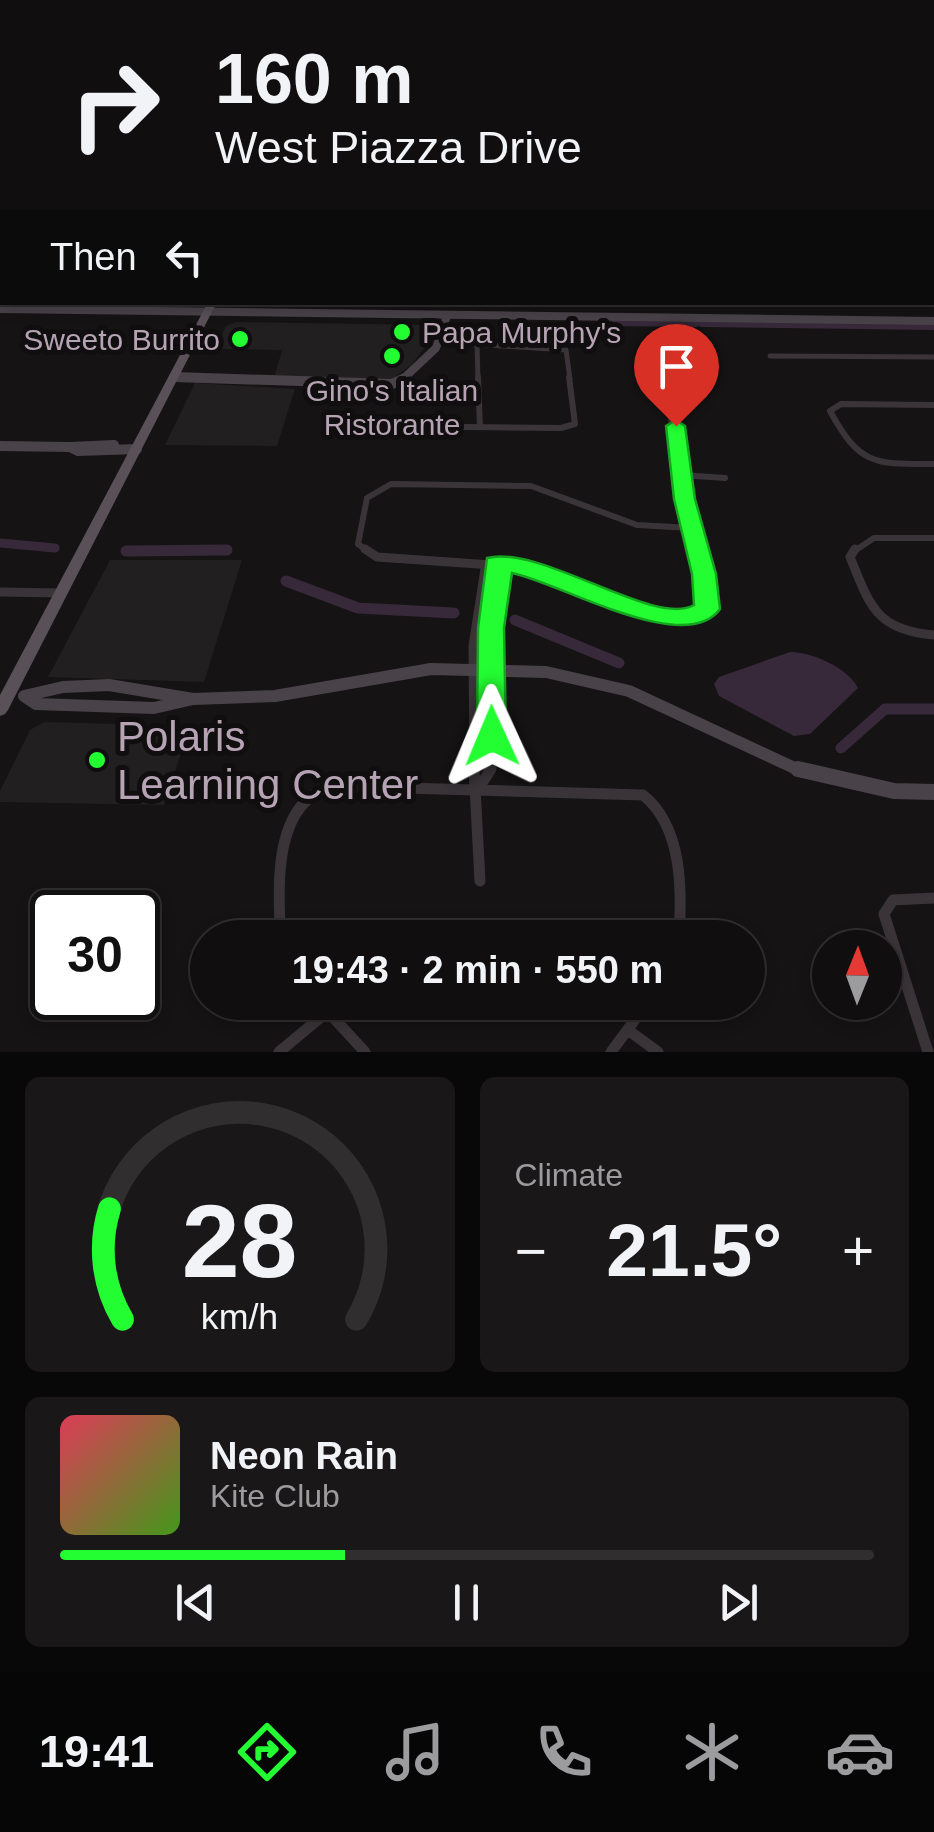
<!DOCTYPE html>
<html lang="en">
<head>
<meta charset="utf-8">
<style>
  :root { --surface:#100e0f; --page:#191718; --text:#f1f3f6; --muted:#9c9c9e; --line:#302e2f; --accent:#22fe32 }
  body { margin:0; font-family:Arial,sans-serif; background:var(--page); color:var(--text); height:100vh; display:flex; flex-direction:column; font-size:38px; white-space:nowrap }
  * { box-sizing:border-box; margin:0 }
  p { font-size:32px; color:var(--muted) }
  .icon { flex:none; width:55px; height:55px; fill:none; stroke:currentColor; stroke-width:2; stroke-linecap:round; stroke-linejoin:round }
  .map { position:relative; height:1052px; overflow:hidden }
  .details { display:flex; flex-direction:column; gap:25px; padding:25px; background:#090808; flex:1 }
  .details>* { flex:none }
  .banner { position:absolute; left:0px; top:0px; width:935px; height:305px; box-shadow:0 5px 15px #0003,0 0 0 2px var(--line); background:#100e0f; color:var(--text); overflow:hidden }
  .needle { width:65px; rotate:1deg }
  .controls { position:absolute; left:812px; top:930px; display:grid; gap:20px }
  .controls a { display:grid; place-items:center; width:90px; height:90px; border-radius:50%; background:var(--surface); box-shadow:0 5px 15px #0003,0 0 0 2px var(--line); font-size:50px }
  .speed { position:absolute; left:30px; top:890px; display:flex; gap:20px; font-size:50px; font-weight:700; text-align:center }
  .speed>* { display:grid; place-content:center; width:130px; height:130px; border-radius:50%; background:var(--surface); box-shadow:0 5px 15px #0003,0 0 0 2px var(--line); line-height:1 }
  .speed .limit { border:5px solid #111; border-radius:15px; background:#fff; color:#111 }
  .pin { position:absolute; display:grid; place-items:center; width:85px; height:85px; color:#fff; margin:-102px -42px; border-radius:50% 50% 50% 0; rotate:-45deg; box-shadow:0 0 10px #0007 }
  .pin .icon { rotate:45deg }
  .me { position:absolute; width:110px; margin:-55px; rotate:359deg; stroke-linejoin:round; filter:drop-shadow(0 0 8px #0008) }
  .turn { display:flex; align-items:center; gap:35px; height:210px; padding:0 50px; font-size:45px }
  .turn .icon { width:130px; height:130px; stroke-width:2.5 }
  .turn b { display:block; font-size:70px; line-height:85px }
  .then { display:flex; align-items:center; height:95px; padding:0 50px; background:#0003; gap:20px; font-size:38px }
  .big { font-size:75px; font-weight:700; line-height:1.1 }
  .details .card { flex:1; display:flex; flex-direction:column; justify-content:center; gap:15px; min-width:0; padding:0 35px; border-radius:15px; background:var(--page) }
  .details .dial { align-items:center; gap:0 }
  .dial svg { height:260px; overflow:visible; fill:none; stroke:var(--line); stroke-width:7; stroke-linecap:round; text-anchor:middle }
  .dial text { fill:var(--text); stroke:none }
  .song { display:flex; align-items:center; gap:30px }
  .cover { width:120px; height:120px; border-radius:15px; background:linear-gradient(135deg,hsl(350 70% 55%),hsl(100 70% 35%)) }
  .played { height:10px; border-radius:5px; background:linear-gradient(90deg,var(--accent) 35%,var(--line) 35%) }
  .keys { display:flex; justify-content:space-around; direction:ltr }
  .heat { display:flex; justify-content:space-between; align-items:center; font-size:55px; direction:ltr }
  .details .tiles { flex:1; display:grid; gap:25px; grid-template-columns:1fr 1fr }
  .card:last-child { grid-column:span 2 }
  .trip { position:absolute; left:190px; top:920px; width:575px; height:100px; border-radius:50px; background:var(--surface); box-shadow:0 5px 15px #0003,0 0 0 2px var(--line); font-weight:700; line-height:100px; text-align:center }
  .tabs { display:flex; height:160px; justify-content:space-around; align-items:center; background:#060606; color:var(--muted) }
  .tabs .icon { width:70px; height:70px }
  .tabs .active { color:var(--accent) }
  .tabs b { font-size:45px; color:var(--text) }
  .map>svg:first-child { display:block }
  .built { fill:#221f21 }
  .water { fill:#37293a }
  .lines { fill:none; stroke-linecap:round; stroke-linejoin:round }
  .canal-far2 { stroke:#37293a; stroke-width:8 }
  .canal-far1 { stroke:#37293a; stroke-width:9 }
  .canal { stroke:#37293a; stroke-width:11 }
  .building { fill:#3e393d; stroke:#514a50; stroke-width:2.5 }
  .street-far3 { stroke:#3a3439; stroke-width:5 }
  .street-far2 { stroke:#3a3439; stroke-width:6 }
  .street-far1 { stroke:#3a3439; stroke-width:9 }
  .street { stroke:#3a3439; stroke-width:11 }
  .secondary-far3 { stroke:#4a4249; stroke-width:8 }
  .secondary-far2 { stroke:#4a4249; stroke-width:10 }
  .secondary-far1 { stroke:#4a4249; stroke-width:12 }
  .secondary { stroke:#4a4249; stroke-width:16 }
  .primary { fill:#595058; fill-rule:evenodd }
  .route { fill:#22fe32; stroke:#16a520; stroke-width:2.5 }
  .poi-dot { fill:#22fe32; stroke:#100e0f; stroke-width:4 }
  .labels { text-anchor:middle; dominant-baseline:central; stroke-width:10; stroke-linejoin:round; paint-order:stroke }
  .far-poi-label { font-size:30px; fill:#b6a4b4; stroke:#100e0f; text-anchor:start }
  .near-poi-label { font-size:42px; fill:#b6a4b4; stroke:#100e0f; text-anchor:start }
</style>
</head>
<body>
<div class="map">
<svg width="934" height="1052" viewBox="0 0 934 1052">
  <rect width="100%" height="100%" fill="#151314"/>
  <path class="built" d="M236,322l200,3 -3,12 -22,28 -19,14 -93,-1 -24,-3 7,-25 -67,-1 11,-23z
    M195,383l100,6 -18,57 -112,-1z
    M110,560h132l-38,122 -156,-5z
    M44,722l146,4 -26,79 -164,-3v-11l30,-61z"/>
  <path class="water" d="M790,652c22,0 58,16 68,36l-48,46 -16,2 -75,-40 -5,-12 5,-7z"/>
  <g class="lines">
    <path class="canal-far2" d="M616,322l80,1
      M702,323l232,3"/>
    <path class="canal-far1" d="M0,543l55,5
      M126,551l101,-1"/>
    <path class="canal" d="M126,551l101,-1
      M286,581l72,27 96,5
      M515,620l104,43
      M841,748l44,-39h49"/>
  </g>
  <path class="building" d="M0,227h2v25h-2z"/>
  <g class="lines">
    <path class="street-far3" d="M477,345l1,34
      M477,345l-36,-3 125,8 4,29
      M656,346l7,33
      M770,356l164,1"/>
    <path class="street-far2" d="M478,377l2,50
      M662,377l37,175
      M934,405l-93,-1 -11,7c30,55 45,53 104,53
      M358,420l23,6 180,2 14,-4 -6,-47
      M681,475l44,3
      M369,552l-11,-8 9,-46 24,-14 140,2 106,39 55,3
      M853,552l21,-14h60"/>
    <path class="street-far1" d="M365,549l12,8 144,10 159,53 21,-6 8,-12 -11,-53
      M855,549l-5,8c20,49 26,73 84,78
      M0,592l60,1
      M474,772l-1,-126 12,-77 11,-6 5,8 -10,57 -2,144"/>
    <path class="street" d="M474,769l6,112
      M478,789l13,-20
      M281,938c-4,-51 -8,-141 55,-152l307,9c40,32 39,96 36,143
      M319,1002l46,50
      M628,1030l30,22
      M279,1052l48,-40
      M611,1052l37,-50
      M928,1052l-44,-138 9,-14 41,-2"/>
    <path class="secondary-far3" d="M0,309l934,12
      M174,377l70,2
      M403,379l33,-31 11,-32"/>
    <path class="secondary-far2" d="M174,377l218,7 15,-7
      M0,446l70,1
      M114,449v-4l-44,2 8,4 59,-2"/>
    <path class="secondary-far1" d="M109,685l84,14 -39,9 -118,-4 -12,-8 39,-9z
      M193,699l82,-3 156,-27 115,3 83,19 174,81"/>
    <path class="secondary" d="M798,769l96,22 40,1"/>
    <path class="primary" d="M208,302h9l-209,408 -3,4 -5,2v-21z"/>
  </g>
  <linearGradient id="sky" x2="0" y2="1"><stop stop-color="#0c0a0b"/><stop offset="0.48" stop-color="#353945"/><stop offset="1" stop-color="#353945" stop-opacity="0"/></linearGradient>
  <rect width="934" height="285" fill="url(#sky)"/>
  <path class="route" d="M676,420l9,6 10,73 21,75 4,35c-35,48 -159,-26 -208,-36l-8,55 2,108 -4,8h-21l-4,-8 1,-108 9,-70c54,-14 168,70 207,47l-2,-31 -18,-75 -8,-73z"/>
  <g class="poi-dot">
    <circle cx="402" cy="332" r="10"/>
    <circle cx="240" cy="339" r="10"/>
    <circle cx="392" cy="356" r="10"/>
    <circle cx="97" cy="760" r="10"/>
  </g>
  <g class="labels">
    <g class="far-poi-label">
      <text x="422" y="332">Papa Murphy's</text>
      <text x="220" y="339" text-anchor="end">Sweeto Burrito</text>
      <text x="392" y="390" text-anchor="middle">Gino's Italian<tspan x="392" dy="34">Ristorante</tspan></text>
    </g>
    <g class="near-poi-label">
      <text x="117" y="736">Polaris<tspan x="117" dy="48">Learning Center</tspan></text>
    </g>
  </g>
</svg>
<div class="controls">
<a><svg class="needle" viewBox="-14 -14 28 28"><path d="M0-13l5 13h-10z" fill="#e53935"/><path d="M0 13l5-13h-10z" fill="#9c9c9e"/></svg></a>
</div>
<div class="speed"><div class="limit">30</div></div>
<div class="pin" style="left:676px;top:426px;background:#d93025"><svg class="icon" aria-label="arrive" viewBox="0 0 24 24"><path d="M6 21V4h12l-3 4 3 4H6"/></svg></div>
<svg class="me" style="left:492px;top:736px" viewBox="-20 -20 40 40"><path d="M0-17L14 15 0 8-14 15z" fill="#22fe32" stroke="#fff" stroke-width="4"/></svg>
<div class="trip">19:43 · 2 min · 550 m</div>
<div class="banner">
<div class="turn"><svg class="icon" aria-label="right" viewBox="0 0 24 24"><path d="M7 20v-9h11M14 6l5 5-5 5"/></svg><div><b>160 m</b>West Piazza Drive</div></div>
<div class="then">Then<svg class="icon" aria-label="left" viewBox="0 0 24 24"><path d="M17 20v-9H6M10 6l-5 5 5 5"/></svg></div>
</div>
</div>
<section class="details">
<div class="tiles">
<div class="card dial"><svg viewBox="0 0 100 80">
<path d="M14 69A42 42 0 1 1 86 69"/>
<path d="M14 69A42 42 0 0 1 10 35" stroke="#22fe32"/>
<text x="50" y="56" font-size="32" font-weight="700">28</text>
<text x="50" y="72" font-size="11">km/h</text>
</svg></div>
<div class="card"><p>Climate</p>
<div class="heat"><a>−</a><b class="big">21.5°</b><a>+</a></div>
</div>
<div class="card">
<div class="song"><i class="cover"></i><div><b>Neon Rain</b><p>Kite Club</p></div></div>
<div class="played"></div>
<div class="keys"><svg class="icon" aria-label="previous" viewBox="0 0 24 24"><path d="M18 5L8 12l10 7zM5 5v14"/></svg><svg class="icon" aria-label="pause" viewBox="0 0 24 24"><path d="M8 5v14M16 5v14"/></svg><svg class="icon" aria-label="next" viewBox="0 0 24 24"><path d="M6 5l10 7-10 7zM19 5v14"/></svg></div>
</div>
</div>
</section>
<nav class="tabs">
<b>19:41</b>
<svg class="icon active" aria-label="directions" viewBox="0 0 24 24"><path d="M12 3l9 9-9 9-9-9zM9 14v-3h6M13 9l2 2-2 2"/></svg>
<svg class="icon" aria-label="music" viewBox="0 0 24 24"><path d="M9 18V5l10-2v13"/><circle cx="6" cy="18" r="3"/><circle cx="16" cy="16" r="3"/></svg>
<svg class="icon" aria-label="phone" viewBox="0 0 24 24"><path d="M5 4h4l2 5-3 2q2 4 5 5l2-3 5 2v4C11 20 4 13 5 4z"/></svg>
<svg class="icon" aria-label="climate" viewBox="0 0 24 24"><path d="M12 3v18M4 7l16 10M4 17L20 7"/></svg>
<svg class="icon" aria-label="car" viewBox="0 0 24 24"><path d="M5 17H2v-5l4-1 3-4h7l3 4 3 1v5h-3M9 17h6M6 11h13"/><circle cx="7" cy="17" r="2"/><circle cx="17" cy="17" r="2"/></svg>
</nav>
</body>
</html>
